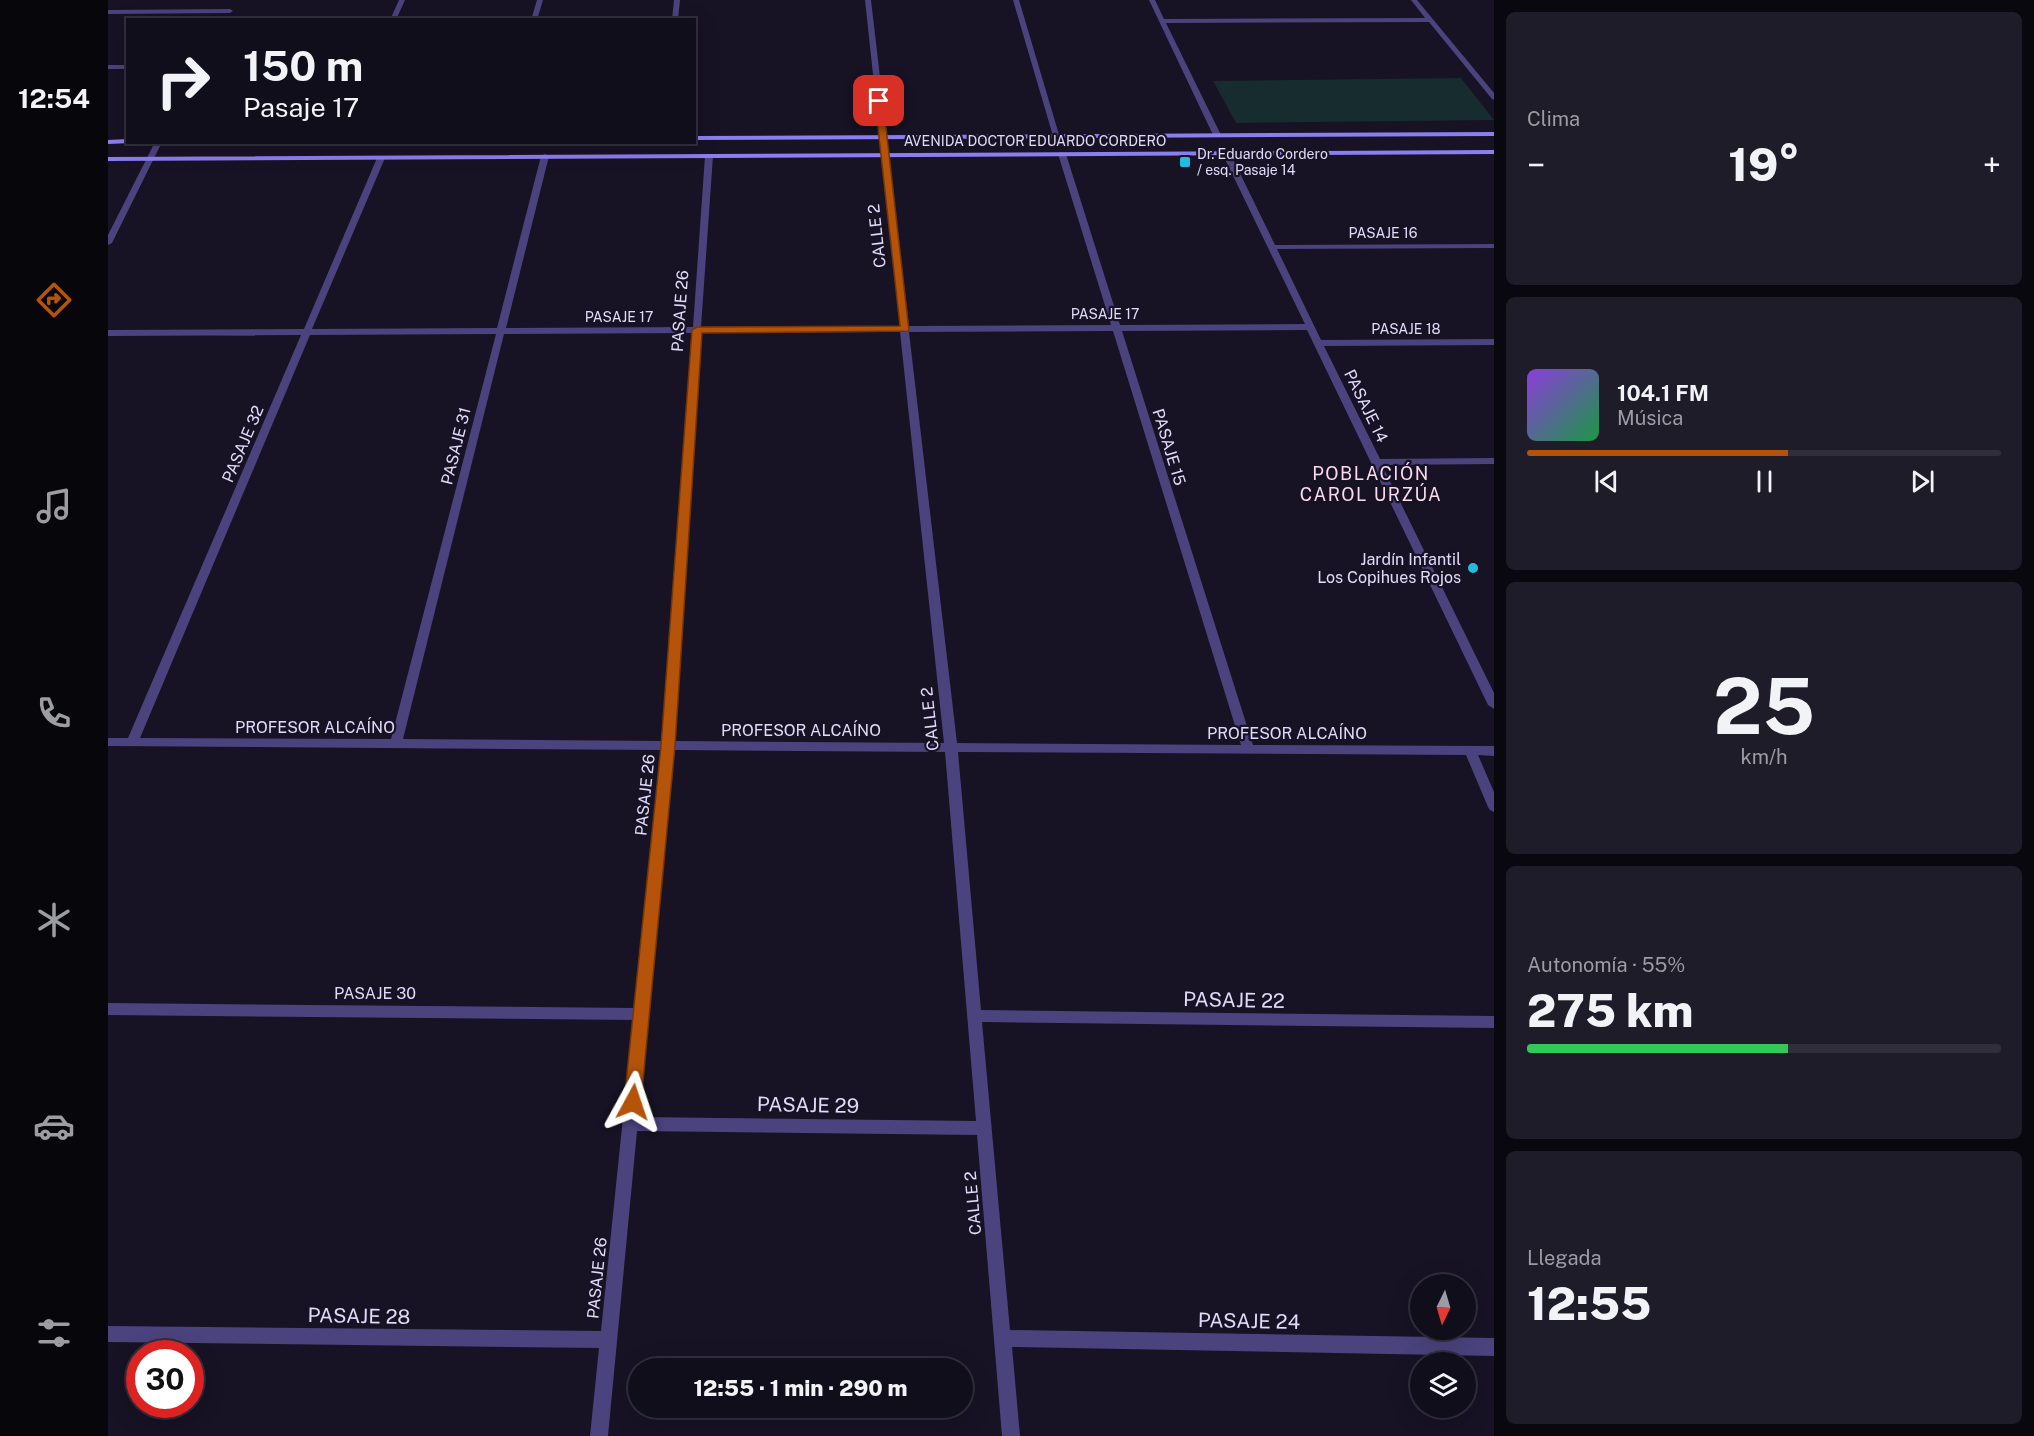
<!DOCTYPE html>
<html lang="es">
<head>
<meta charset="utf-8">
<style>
  :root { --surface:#110e1b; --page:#1e1c28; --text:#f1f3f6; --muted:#9c9ca3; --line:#302e3a; --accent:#b45309 }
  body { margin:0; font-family:"Public Sans",sans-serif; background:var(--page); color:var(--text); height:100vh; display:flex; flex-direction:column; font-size:22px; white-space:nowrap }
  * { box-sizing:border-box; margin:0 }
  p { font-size:20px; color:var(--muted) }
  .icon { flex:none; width:33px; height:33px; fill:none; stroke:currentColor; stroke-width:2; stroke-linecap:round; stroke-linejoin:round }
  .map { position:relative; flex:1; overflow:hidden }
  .panel { display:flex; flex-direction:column; gap:12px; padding:12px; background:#09080f; width:540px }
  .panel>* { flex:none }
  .banner { position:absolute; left:18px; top:18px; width:570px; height:126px; border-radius:0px; box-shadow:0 6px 24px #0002,0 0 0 2px var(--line); background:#110e1b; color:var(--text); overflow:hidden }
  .needle { width:39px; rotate:185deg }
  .controls { position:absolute; left:1302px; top:1274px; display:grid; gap:12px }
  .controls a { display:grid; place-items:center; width:66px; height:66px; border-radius:50%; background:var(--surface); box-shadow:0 6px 24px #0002,0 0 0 2px var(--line); font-size:30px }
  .speed { position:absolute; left:18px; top:1340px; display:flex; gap:12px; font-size:30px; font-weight:700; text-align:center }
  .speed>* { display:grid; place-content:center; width:78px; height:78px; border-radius:50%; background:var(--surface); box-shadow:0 6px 24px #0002,0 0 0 2px var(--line); line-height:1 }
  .speed .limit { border:9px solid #d22; background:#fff; color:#111 }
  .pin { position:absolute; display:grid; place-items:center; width:51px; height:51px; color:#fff; margin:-26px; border-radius:12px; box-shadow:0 3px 9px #0006 }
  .me { position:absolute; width:66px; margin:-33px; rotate:5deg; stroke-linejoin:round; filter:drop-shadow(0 0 4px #0008) }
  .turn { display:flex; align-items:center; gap:21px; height:126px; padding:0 18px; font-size:27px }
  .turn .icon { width:78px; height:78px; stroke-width:2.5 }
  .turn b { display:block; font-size:42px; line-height:51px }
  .big { font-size:45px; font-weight:800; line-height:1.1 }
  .panel .tile { flex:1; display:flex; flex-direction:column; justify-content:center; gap:9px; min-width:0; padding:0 21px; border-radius:9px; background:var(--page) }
  .panel .dial { align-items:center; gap:0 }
  .dial b { font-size:78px; line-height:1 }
  .song { display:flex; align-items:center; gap:18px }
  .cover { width:72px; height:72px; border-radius:9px; background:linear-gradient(135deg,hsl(270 70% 55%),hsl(140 70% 35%)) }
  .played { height:6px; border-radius:3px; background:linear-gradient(90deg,var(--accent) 55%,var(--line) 55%) }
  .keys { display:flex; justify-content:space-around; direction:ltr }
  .heat { display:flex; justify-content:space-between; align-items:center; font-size:33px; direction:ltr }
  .charge { height:9px; border-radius:4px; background:linear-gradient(90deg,#34c759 55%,var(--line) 0) }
  .trip { position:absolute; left:520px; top:1358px; width:345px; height:60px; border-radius:30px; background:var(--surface); box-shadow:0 6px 24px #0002,0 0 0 2px var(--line); font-weight:800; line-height:60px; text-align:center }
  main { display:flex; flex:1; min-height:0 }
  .menu { display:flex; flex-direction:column; width:108px; justify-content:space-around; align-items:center; background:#07060b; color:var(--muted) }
  .menu .icon { width:42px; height:42px }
  .menu .on { color:var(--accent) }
  .menu b { font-size:27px; color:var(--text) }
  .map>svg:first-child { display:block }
  .green { fill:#162c2e }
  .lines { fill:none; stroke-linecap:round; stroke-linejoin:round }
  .street { fill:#4b437d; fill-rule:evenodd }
  .secondary { fill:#8b7eee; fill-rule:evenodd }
  .route { fill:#b45309; stroke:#753606; stroke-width:1.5 }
  .poi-dot { fill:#20bde1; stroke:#171224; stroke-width:2 }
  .labels { text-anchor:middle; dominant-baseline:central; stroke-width:4.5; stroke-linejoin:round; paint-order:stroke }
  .far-street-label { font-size:14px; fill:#e1dbfa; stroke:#171224 }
  .far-poi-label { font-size:14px; fill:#e1dbfa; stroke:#171224; text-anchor:start }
  .street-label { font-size:16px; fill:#e1dbfa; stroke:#171224 }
  .poi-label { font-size:16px; fill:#e1dbfa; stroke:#171224; text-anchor:end }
  .neighbourhood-label { font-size:18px; letter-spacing:1.5px; fill:#fadced; stroke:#171224 }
  .near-street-label { font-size:20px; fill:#e1dbfa; stroke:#171224 }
</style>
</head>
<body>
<main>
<nav class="menu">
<b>12:54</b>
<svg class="icon on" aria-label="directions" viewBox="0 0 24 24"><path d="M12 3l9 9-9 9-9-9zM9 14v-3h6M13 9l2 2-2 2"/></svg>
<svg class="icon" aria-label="music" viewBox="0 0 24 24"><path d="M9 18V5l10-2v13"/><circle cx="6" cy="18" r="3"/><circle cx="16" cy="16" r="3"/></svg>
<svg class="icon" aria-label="phone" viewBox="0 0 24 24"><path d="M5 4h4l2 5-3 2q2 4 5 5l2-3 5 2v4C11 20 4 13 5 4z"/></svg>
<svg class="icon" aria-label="climate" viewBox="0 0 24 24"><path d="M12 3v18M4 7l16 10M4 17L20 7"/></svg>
<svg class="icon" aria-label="car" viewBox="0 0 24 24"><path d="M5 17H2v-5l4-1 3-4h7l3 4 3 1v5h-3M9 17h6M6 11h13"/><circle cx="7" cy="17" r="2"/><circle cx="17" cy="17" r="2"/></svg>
<svg class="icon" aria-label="filters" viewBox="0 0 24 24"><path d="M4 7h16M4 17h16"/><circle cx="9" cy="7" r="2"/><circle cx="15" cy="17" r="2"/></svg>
</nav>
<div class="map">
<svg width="1386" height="1436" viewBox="0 0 1386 1436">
  <rect width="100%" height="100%" fill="#171224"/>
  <path class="green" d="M1353,78l33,42 -258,3 -23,-42z"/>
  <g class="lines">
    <path class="street" d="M291,0h6l-9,20h-6z
      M429,0h6l-6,20h-6z
      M566,0h6l-2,20h-6z
      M757,0h6l38,326 202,-1 -53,-171 4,-2 4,2 54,171 185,-1 -83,-171 4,-2 4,2 45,92 219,-1v4l-217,1 44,91 173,-1v6l-170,1 56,113 114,-1v6l-112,1 112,228v16l-6,-4 -181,-375 -185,1 131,414 241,1v10l-16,-1 16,37v20l-4,-2 -2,-3 -22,-52 -508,-3 23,258 513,6v12l-512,-6 28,308 484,8v18l-482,-9 8,89h-18l-25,-301 -340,-4 -29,305h-18l9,-88 -491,-6v-16l493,5 32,-311 -525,-5v-12l527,5 26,-258 -553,-4v-8h20l173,-403 -193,1v-6l196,-1 73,-171 4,-2 4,2 -73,171 185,-1 44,-172 4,-2 4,2 -43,172 187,-1 12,-171 4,-2 4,2 -12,171 199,-1zM1005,331l128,414 -284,-2 -48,-411zM792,332l44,411 -270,-2 27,-408zM584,333l-30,408 -259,-2 101,-405zM388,334l-105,405 -251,-1 170,-403zM566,750l271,2 31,369 -338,-4z
      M905,0h6l41,138 -7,-2z
      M1041,0h6l9,19 261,-1 -14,-18h6l77,93v7l-2,-1 -63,-77 -263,1 55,112 -7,2z
      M0,10l122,-1 3,2 -3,2 -122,1z
      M0,65h20v4h-20z
      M47,142h7l-50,101 -4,2v-10z"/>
    <path class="secondary" d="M1386,132v4l-800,4v-4z
      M20,139v3l3,1 -23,1v-4z
      M1386,150v4l-1386,7v-4z"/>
  </g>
  <path class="route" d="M771,98l4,3 26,230 -207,2 -27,413 -34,356 -2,5 -6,3 -6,-3 -3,-5 37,-356 31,-416 5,-3 203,-1 -25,-225z"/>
  <g class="poi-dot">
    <rect x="1071" y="156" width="12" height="12" rx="3"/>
    <circle cx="1365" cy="568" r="6"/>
  </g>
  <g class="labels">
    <g class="far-street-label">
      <text x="927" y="141">AVENIDA DOCTOR EDUARDO CORDERO</text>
      <text x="1275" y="233">PASAJE 16</text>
      <text x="997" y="314">PASAJE 17</text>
      <text x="511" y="317">PASAJE 17</text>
      <text x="1298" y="329">PASAJE 18</text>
    </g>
    <g class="far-poi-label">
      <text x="1089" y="154">Dr. Eduardo Cordero<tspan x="1089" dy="16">/ esq. Pasaje 14</tspan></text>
    </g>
    <g class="street-label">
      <text transform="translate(769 236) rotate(-96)">CALLE 2</text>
      <text transform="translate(572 311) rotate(-86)">PASAJE 26</text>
      <text transform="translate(1258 406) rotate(64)">PASAJE 14</text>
      <text transform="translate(135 444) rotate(-67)">PASAJE 32</text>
      <text transform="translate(348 446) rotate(-76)">PASAJE 31</text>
      <text transform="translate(1061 447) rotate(73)">PASAJE 15</text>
      <text transform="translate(822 719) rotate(-96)">CALLE 2</text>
      <text x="207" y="727">PROFESOR ALCAÍNO</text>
      <text x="693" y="730">PROFESOR ALCAÍNO</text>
      <text x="1179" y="733">PROFESOR ALCAÍNO</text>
      <text transform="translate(537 795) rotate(-84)">PASAJE 26</text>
      <text x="267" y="993">PASAJE 30</text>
      <text transform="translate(865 1203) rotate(-95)">CALLE 2</text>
      <text transform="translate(489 1278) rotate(-84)">PASAJE 26</text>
    </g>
    <g class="poi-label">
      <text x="1353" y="559">Jardín Infantil<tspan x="1353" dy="18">Los Copihues Rojos</tspan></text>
    </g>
    <g class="neighbourhood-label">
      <text x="1263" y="473">POBLACIÓN<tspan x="1263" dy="21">CAROL URZÚA</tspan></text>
    </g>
    <g class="near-street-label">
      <text transform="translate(1126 1000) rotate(1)">PASAJE 22</text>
      <text transform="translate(700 1105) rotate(1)">PASAJE 29</text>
      <text transform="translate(251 1316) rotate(1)">PASAJE 28</text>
      <text transform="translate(1141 1321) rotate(1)">PASAJE 24</text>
    </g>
  </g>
</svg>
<div class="controls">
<a><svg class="needle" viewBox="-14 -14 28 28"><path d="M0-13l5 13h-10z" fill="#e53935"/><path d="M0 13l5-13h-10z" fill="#9c9ca3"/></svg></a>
<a><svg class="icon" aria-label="layers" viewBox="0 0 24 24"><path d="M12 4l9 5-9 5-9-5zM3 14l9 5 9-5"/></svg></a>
</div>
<div class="speed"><div class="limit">30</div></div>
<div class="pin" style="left:771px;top:101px;background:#d93025"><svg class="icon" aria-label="arrive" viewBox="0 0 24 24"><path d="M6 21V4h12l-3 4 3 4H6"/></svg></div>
<svg class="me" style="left:525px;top:1102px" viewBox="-20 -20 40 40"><path d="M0-17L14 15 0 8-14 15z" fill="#b45309" stroke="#fff" stroke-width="4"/></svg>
<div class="trip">12:55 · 1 min · 290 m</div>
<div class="banner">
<div class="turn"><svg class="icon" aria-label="right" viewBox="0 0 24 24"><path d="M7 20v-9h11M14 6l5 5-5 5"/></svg><div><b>150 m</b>Pasaje 17</div></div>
</div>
</div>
<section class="panel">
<div class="tile"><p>Clima</p>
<div class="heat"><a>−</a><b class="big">19°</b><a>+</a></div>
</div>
<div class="tile">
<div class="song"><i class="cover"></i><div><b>104.1 FM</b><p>Música</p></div></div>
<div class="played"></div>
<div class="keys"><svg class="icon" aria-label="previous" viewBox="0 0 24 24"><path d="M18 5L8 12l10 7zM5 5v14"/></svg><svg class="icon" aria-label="pause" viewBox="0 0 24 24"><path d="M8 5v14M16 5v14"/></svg><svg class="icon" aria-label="next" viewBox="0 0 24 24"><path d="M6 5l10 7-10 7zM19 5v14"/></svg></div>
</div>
<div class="tile dial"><b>25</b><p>km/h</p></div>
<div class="tile"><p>Autonomía · 55%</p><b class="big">275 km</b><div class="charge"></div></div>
<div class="tile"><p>Llegada</p><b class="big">12:55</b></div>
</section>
</main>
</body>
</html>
